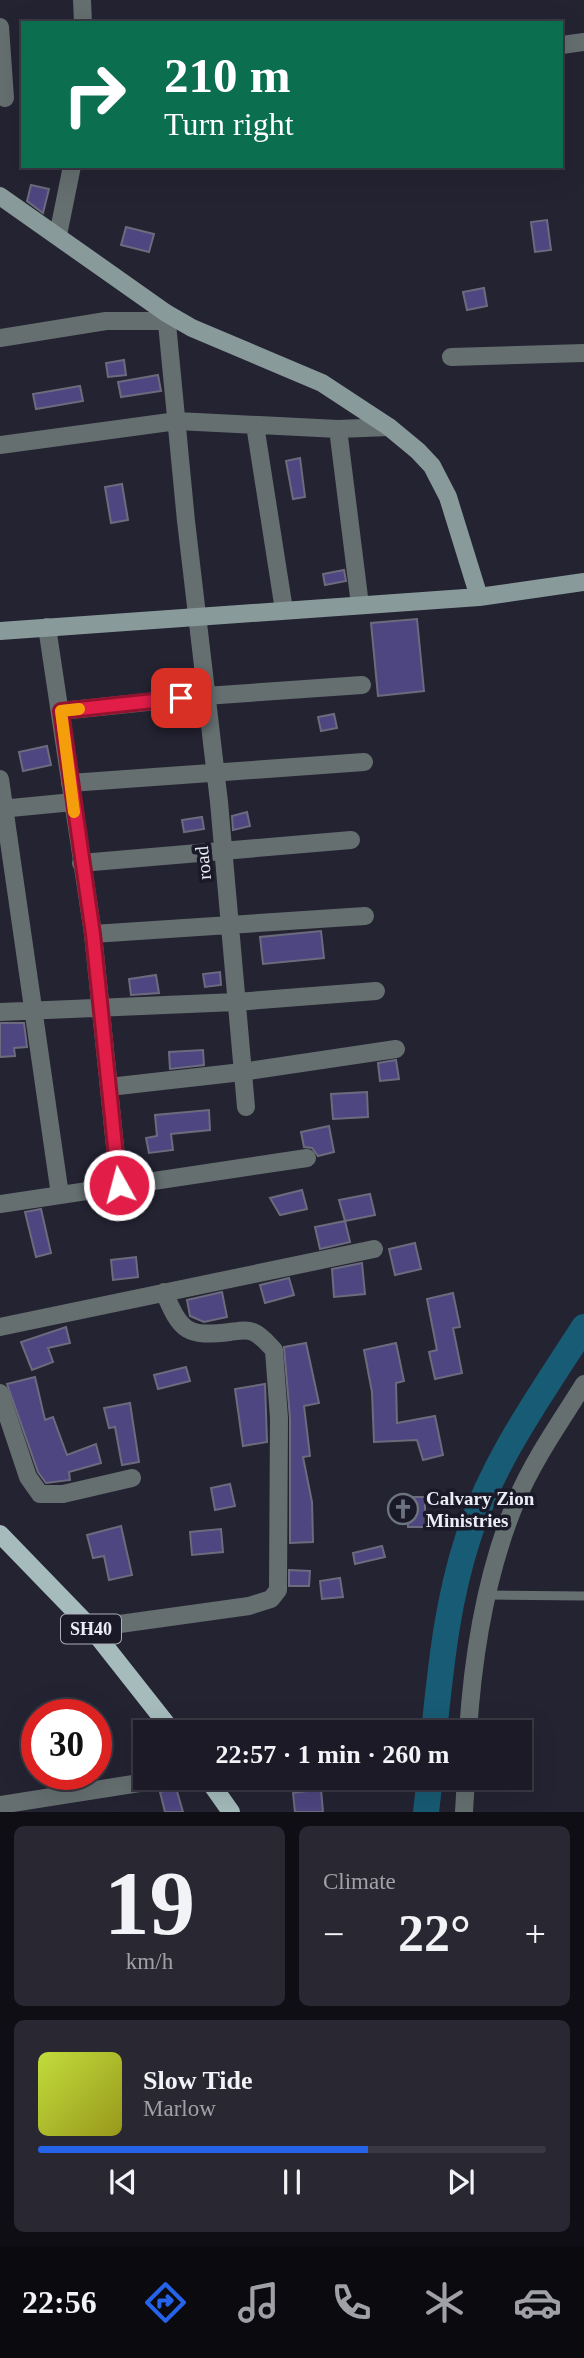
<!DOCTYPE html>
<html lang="en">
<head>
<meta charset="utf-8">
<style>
  :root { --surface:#1b1a26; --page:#282732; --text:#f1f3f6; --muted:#a0a1a7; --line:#393843; --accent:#2563eb }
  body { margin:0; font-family:"Times New Roman",serif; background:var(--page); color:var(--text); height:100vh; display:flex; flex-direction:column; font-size:26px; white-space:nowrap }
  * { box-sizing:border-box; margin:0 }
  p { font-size:23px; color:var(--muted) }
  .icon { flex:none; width:38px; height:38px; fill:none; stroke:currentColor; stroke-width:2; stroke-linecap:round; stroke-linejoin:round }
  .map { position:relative; height:1812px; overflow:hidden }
  .drawer { display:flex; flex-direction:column; gap:14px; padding:14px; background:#0f0e15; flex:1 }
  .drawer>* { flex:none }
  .banner { position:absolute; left:21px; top:21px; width:542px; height:147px; border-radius:0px; box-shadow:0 7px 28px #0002,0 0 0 2px var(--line); background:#0b6e4f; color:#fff; overflow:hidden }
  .speed { position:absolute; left:21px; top:1699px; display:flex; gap:14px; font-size:35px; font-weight:700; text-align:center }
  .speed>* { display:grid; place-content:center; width:91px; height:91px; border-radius:50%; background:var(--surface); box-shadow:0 7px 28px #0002,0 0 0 2px var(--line); line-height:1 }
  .speed .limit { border:10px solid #d22; background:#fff; color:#111 }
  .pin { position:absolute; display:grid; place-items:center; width:60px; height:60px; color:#fff; margin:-30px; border-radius:14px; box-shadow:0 4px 10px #0006 }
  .me { position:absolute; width:77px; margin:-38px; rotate:353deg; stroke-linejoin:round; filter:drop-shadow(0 0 5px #0008) }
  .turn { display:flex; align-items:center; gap:24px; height:147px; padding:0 28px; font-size:32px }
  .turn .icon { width:91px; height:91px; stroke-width:2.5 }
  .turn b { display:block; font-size:49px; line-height:60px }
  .big { font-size:52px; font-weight:700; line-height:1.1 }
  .drawer .card { flex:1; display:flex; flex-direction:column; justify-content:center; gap:10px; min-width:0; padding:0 24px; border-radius:10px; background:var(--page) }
  .drawer .dial { align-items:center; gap:0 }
  .dial b { font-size:91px; line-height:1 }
  .song { display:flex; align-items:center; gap:21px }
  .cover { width:84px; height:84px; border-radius:10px; background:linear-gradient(135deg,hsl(70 70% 55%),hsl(60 70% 35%)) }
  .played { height:7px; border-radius:4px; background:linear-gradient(90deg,var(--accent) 65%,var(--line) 65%) }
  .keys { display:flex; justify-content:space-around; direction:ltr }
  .heat { display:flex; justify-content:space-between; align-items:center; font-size:38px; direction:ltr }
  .drawer .tiles { flex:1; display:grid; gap:14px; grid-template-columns:1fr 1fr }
  .card:last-child { grid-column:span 2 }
  .trip { position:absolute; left:133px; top:1720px; width:399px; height:70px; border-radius:0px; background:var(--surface); box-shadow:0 7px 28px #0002,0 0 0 2px var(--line); font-weight:700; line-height:70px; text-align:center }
  .tab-bar { display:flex; height:112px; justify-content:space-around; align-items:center; background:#0b0a0f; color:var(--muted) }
  .tab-bar .icon { width:49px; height:49px }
  .tab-bar .active { color:var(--accent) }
  .tab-bar b { font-size:32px; color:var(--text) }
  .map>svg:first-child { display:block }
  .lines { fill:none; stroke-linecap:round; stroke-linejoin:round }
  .river { stroke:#185b74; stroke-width:26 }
  .building { fill:#4d4680; stroke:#6b6b7d; stroke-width:2 }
  .lane { stroke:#656f70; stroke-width:9 }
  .street { stroke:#656f70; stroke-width:18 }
  .secondary { stroke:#899a9b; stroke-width:18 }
  .primary { stroke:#a5bbbc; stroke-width:18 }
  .route-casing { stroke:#92132f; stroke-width:18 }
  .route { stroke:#e11d48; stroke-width:12 }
  .slow { stroke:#f59e0b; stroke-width:12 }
  .labels { text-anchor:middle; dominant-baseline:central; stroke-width:7; stroke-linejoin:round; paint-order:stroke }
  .shield { fill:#1a1928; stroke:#adadb9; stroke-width:2 }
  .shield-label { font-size:18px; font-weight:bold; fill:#ececf7 }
  .street-label { font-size:19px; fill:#ececf7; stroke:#1a1928 }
  .poi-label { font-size:19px; font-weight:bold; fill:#ececf7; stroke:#1a1928; text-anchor:start }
</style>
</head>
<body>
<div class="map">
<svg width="584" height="1812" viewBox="0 0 584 1812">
  <rect width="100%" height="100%" fill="#242332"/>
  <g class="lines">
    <path class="river" d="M434,1732c7,-66 13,-130 34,-194 24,-76 73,-144 116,-211
      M426,1812l4,-34"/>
  </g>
  <path class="building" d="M31,185l18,4 -6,24 -16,-12z
    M547,220l4,30 -16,2 -4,-30z
    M126,227l28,7 -5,18 -28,-7z
    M484,288l3,18 -20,4 -4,-18z
    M124,360l2,15 -18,2 -2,-14z
    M158,375l3,16 -40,6 -3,-15z
    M80,386l3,15 -47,8 -3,-15z
    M300,458l5,39 -12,2 -7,-38z
    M122,484l6,36 -17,3 -6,-36z
    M344,570l2,11 -21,4 -2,-11z
    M417,619l7,72 -46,5 -7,-73z
    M334,714l3,14 -16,3 -3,-14z
    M47,746l4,19 -28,6 -4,-19z
    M247,812l3,14 -17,4 -1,-14z
    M202,817l2,12 -20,3 -2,-12z
    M321,931l3,27 -61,6 -3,-27z
    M220,972l1,13 -16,2 -2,-13z
    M156,975l3,18 -28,2 -2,-16z
    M0,1023h24l3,24 -13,1 1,8 -15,1z
    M203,1050l1,15 -34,4 -1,-17z
    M396,1060l3,19 -19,2 -2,-18z
    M367,1092l1,25 -35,2 -2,-25z
    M209,1110l1,20 -39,4 2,16 -24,3 -3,-15 11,-2 -2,-21z
    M329,1126l5,26 -16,4 -6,-8 -8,-1 -3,-15z
    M302,1190l5,19 -27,6 -10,-17z
    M370,1194l5,21 -30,6 -6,-21z
    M41,1209l10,44 -15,4 -11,-45z
    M345,1221l5,21 -30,7 -5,-22z
    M415,1243l6,26 -26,6 -6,-26z
    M136,1257l2,20 -25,3 -2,-20z
    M362,1263l3,31 -31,3 -2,-28z
    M289,1278l5,17 -29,8 -5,-18z
    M222,1292l5,25 -23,5 -14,-6 -3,-16z
    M453,1293l7,34 -7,1 9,45 -27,6 -6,-27 8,-2 -10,-51z
    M66,1327l4,16 -22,5 5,14 -21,8 -11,-28z
    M306,1343l13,60 -15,3 6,50 -7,1 9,45 1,40 -23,1v-125l-6,-71z
    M396,1343l8,38 -8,2 1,40 38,-7 8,39 -20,5 -6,-20 -43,2 -2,-50 -8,-42z
    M186,1367l4,14 -32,8 -4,-14z
    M35,1377l10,43 8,-3 14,38 29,-11 5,19 -32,9 1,8 -24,3 -8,-11 -31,-88z
    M265,1384l2,58 -24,4 -8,-57z
    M130,1403l9,59 -17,3 -7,-38 -6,1 -5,-20z
    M230,1484l5,22 -20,4 -4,-22z
    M407,1497h18v30h-17z
    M121,1526l11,49 -23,5 -5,-24 -11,2 -6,-23z
    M221,1529l2,23 -31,3 -2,-23z
    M382,1546l3,11 -30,7 -2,-11z
    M289,1570l21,1 -1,15h-20z
    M340,1578l3,19 -21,2 -2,-18z
    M176,1788l7,24h-18l-5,-20z
    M321,1789l2,23h-28l-2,-19z"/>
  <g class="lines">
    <path class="lane" d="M487,1595l97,1"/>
    <path class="street" d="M82,0l1,23
      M0,27l5,71
      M562,45l22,-3
      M58,235l14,-69
      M166,313l20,208 33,281 27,305
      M0,338l106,-17h60
      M451,357l133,-4
      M255,425l29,185
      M338,429l22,176
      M0,445l177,-24 161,8 51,-2
      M47,627l46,307 26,251
      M61,711l144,-15 157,-11
      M0,779l60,416
      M70,783l294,-21
      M0,809l73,-7
      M81,863l270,-23
      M93,934l272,-18
      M0,1012l236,-10 140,-11
      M109,1087l133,-15 154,-23
      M0,1204l307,-46
      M0,1327l374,-78
      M0,1393l28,84 12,17h23l69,-16
      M91,1628l158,-22 22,-7 7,-9 1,-172 -5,-68c-6,-6 -13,-15 -21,-18 -7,-3 -15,-1 -23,0 -43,5 -49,0 -66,-40
      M468,1732c5,-79 18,-160 49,-233 17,-40 44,-78 67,-115
      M0,1805l171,-27
      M464,1812l2,-34"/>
    <path class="secondary" d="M0,196l166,117 26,15 130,55 67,44 29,24 14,15 16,31 31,100
      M0,631l479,-34 105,-15"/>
    <path class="primary" d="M0,1534l91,94 82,104
      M207,1778l24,34"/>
  </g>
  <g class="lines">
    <g class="route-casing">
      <path id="route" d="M119,1185l-26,-251 -32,-223 120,-13"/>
    </g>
    <use href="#route" class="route"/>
    <path class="slow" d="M74,812l-13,-101 18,-2"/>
  </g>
  <defs>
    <g id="church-ring" transform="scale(1.575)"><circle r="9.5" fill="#1a1928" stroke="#6b7280" stroke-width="1.5"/><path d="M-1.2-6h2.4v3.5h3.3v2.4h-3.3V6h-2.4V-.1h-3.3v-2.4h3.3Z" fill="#6b7280"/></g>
  </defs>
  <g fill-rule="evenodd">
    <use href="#church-ring" x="403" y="1509"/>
  </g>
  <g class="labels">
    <rect class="shield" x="61" y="1614.5" width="60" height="29" rx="5"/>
    <g class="shield-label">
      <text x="91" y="1629">SH40</text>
    </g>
    <g class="street-label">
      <text transform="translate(203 863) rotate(-95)">road</text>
    </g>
    <g class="poi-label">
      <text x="426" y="1498">Calvary Zion<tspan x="426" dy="22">Ministries</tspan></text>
    </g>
  </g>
</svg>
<div class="speed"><div class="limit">30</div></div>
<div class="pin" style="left:181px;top:698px;background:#d93025"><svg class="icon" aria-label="arrive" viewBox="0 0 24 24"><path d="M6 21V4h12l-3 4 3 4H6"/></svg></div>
<svg class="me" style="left:119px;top:1185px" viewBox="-20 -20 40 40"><circle r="17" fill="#e11d48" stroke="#fff" stroke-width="3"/><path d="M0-11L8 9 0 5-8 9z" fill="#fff"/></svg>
<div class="trip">22:57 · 1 min · 260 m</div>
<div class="banner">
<div class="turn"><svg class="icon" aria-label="right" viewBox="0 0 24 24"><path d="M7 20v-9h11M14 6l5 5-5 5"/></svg><div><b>210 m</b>Turn right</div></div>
</div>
</div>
<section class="drawer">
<div class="tiles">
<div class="card dial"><b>19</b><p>km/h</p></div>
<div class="card"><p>Climate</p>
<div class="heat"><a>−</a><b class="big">22°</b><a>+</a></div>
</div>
<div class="card">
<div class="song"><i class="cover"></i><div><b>Slow Tide</b><p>Marlow</p></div></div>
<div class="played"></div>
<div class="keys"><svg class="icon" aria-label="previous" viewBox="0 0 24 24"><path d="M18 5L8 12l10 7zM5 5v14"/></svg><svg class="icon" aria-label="pause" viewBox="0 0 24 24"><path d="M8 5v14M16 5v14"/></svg><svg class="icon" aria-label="next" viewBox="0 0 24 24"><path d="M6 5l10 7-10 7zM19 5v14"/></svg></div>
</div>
</div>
</section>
<nav class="tab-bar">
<b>22:56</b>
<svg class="icon active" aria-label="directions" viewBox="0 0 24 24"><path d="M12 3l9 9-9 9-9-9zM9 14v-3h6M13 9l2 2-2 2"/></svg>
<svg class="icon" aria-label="music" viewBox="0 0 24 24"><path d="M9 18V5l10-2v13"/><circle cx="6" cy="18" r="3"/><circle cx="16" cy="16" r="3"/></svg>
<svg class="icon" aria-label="phone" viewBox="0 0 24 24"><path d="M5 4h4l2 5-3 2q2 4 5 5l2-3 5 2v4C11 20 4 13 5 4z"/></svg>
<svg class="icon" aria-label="climate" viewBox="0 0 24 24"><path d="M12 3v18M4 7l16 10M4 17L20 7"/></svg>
<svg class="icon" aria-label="car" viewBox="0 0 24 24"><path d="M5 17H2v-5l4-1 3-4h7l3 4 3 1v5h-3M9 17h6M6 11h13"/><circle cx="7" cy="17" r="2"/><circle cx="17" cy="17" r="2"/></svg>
</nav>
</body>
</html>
